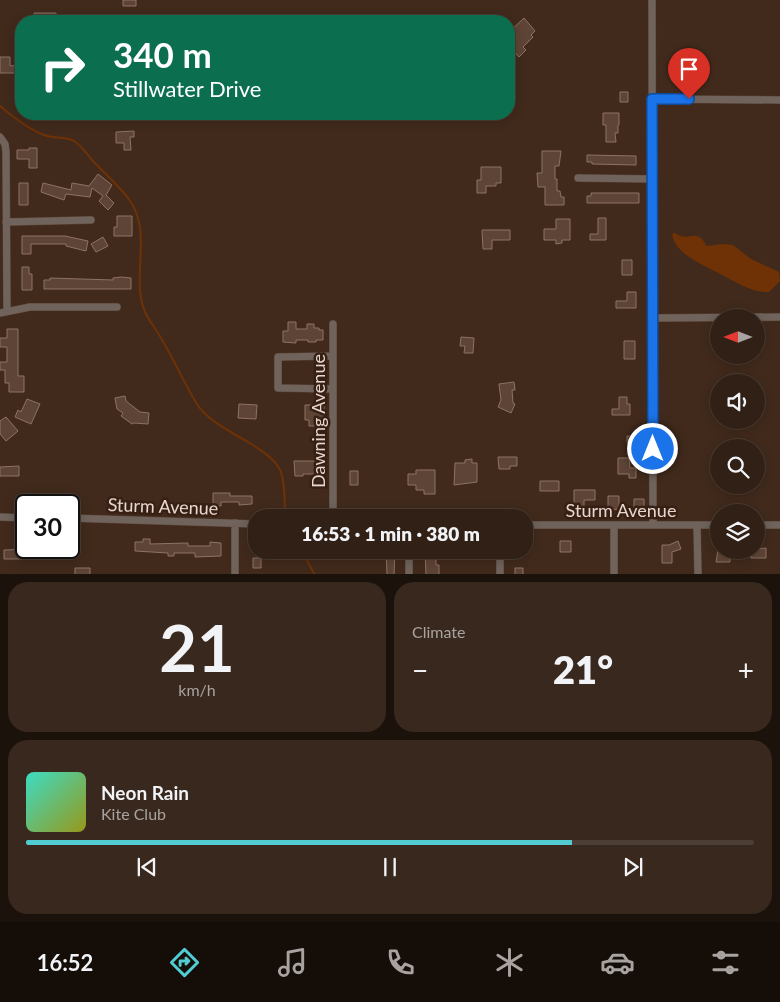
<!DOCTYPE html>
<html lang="en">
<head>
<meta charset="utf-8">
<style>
  :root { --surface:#312015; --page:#39281e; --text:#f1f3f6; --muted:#a8a3a0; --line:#4c3e34; --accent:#51ccd3 }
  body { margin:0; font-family:Lato,sans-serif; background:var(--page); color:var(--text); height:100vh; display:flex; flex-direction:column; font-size:19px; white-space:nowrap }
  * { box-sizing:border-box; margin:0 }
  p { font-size:16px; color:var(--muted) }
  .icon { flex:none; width:28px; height:28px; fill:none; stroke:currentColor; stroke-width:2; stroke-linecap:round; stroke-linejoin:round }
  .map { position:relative; height:574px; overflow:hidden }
  .panel { display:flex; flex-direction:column; gap:8px; padding:8px; background:#1b120c; flex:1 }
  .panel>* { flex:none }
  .top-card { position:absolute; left:15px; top:15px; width:500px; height:105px; border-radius:20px; box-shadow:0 2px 12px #0003,0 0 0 1px var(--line); background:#0b6e4f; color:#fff; overflow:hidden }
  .needle { width:32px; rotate:270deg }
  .buttons { position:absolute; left:710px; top:309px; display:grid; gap:10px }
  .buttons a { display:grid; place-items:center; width:55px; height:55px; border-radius:50%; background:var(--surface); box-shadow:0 2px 12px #0003,0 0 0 1px var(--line); font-size:25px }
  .speed { position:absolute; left:15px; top:494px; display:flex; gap:10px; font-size:25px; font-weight:700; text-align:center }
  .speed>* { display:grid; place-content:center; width:65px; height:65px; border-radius:50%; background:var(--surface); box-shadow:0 2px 12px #0003,0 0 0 1px var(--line); line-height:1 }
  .speed .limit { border:2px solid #111; border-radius:8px; background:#fff; color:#111 }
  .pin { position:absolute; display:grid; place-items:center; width:42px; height:42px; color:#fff; margin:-51px -21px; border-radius:50% 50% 50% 0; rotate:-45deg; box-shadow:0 0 5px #0007 }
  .pin .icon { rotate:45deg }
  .me { position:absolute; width:55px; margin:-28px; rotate:0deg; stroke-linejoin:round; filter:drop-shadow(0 0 4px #0008) }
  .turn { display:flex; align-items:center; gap:18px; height:105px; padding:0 15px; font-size:22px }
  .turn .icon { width:65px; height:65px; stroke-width:2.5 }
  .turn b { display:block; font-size:35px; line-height:42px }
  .big { font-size:38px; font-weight:800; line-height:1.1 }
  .panel .card { flex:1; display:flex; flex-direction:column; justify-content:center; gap:8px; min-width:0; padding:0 18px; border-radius:20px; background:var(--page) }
  .panel .dial { align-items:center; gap:0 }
  .dial b { font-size:65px; line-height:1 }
  .song { display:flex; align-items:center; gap:15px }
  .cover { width:60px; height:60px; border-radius:8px; background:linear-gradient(135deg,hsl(170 70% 55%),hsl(60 70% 35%)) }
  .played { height:5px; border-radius:2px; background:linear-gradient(90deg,var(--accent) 75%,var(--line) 75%) }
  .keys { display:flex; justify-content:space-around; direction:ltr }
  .heat { display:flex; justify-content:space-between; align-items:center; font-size:28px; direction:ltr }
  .panel .tiles { flex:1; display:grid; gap:8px; grid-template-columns:1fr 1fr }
  .card:last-child { grid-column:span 2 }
  .trip { position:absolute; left:248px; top:509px; width:285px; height:50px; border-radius:20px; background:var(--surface); box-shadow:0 2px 12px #0003,0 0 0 1px var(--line); font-weight:800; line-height:50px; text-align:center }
  .dock { display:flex; height:80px; justify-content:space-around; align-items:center; background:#140d08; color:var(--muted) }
  .dock .icon { width:35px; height:35px }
  .dock .selected { color:var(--accent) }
  .dock b { font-size:22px; color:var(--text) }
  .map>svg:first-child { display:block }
  .water { fill:#6e3206 }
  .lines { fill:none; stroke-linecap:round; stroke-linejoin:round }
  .stream { stroke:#6e3206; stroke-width:2 }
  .building { fill:#5e4436; stroke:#8e7263 }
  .minor-casing { stroke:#5c4639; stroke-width:8 }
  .minor { stroke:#6f635c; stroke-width:7 }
  .route-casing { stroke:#114b97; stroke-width:12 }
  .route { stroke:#1a73e8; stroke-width:9 }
  .labels { text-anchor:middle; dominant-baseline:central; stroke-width:5; stroke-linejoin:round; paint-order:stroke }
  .street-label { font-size:18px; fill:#e7d7cf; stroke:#372013 }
</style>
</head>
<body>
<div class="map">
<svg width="780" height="575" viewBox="0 0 780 575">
  <rect width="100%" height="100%" fill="#412a1c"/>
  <path class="water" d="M675,233c11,8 18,0 24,4 4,1 5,6 8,9l15,-2 11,1 18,14 28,13 1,9 -11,11c-17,1 -33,-10 -47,-17 -16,-9 -47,-20 -50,-41z"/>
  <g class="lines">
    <path class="stream" d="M0,106c13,11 28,23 44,29 10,4 20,1 30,6 7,4 12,12 18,19 12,13 25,24 36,38 26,33 2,78 17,114 4,9 11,17 16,26 12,20 22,42 34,63 17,31 75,43 86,71 5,14 3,31 4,46
      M301,550l14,25"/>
  </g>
  <path class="building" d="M123,0h13v6h-13z
    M34,13h22v8h-21z
    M524,18l11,13 -4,4 2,2 -10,10 3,3 -7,7 -10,-11v-14z
    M0,57h10v9l11,-1v8h-21z
    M620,92h8v10h-8z
    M603,113h16v12h-1v8h-3l1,9h-10v-17h-3z
    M134,131v6h-4l1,13h-7v-7h-8v-11z
    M29,148h8v20h-8v-9h-12v-9h12z
    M542,151h19l-2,15h-4v13h2v12h3l1,6h3v8h-19v-18h-7l-1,-14h5z
    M587,155l49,1v9l-44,-1v-2h-5z
    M481,167h20v16h-5v3h-10v7h-9v-13h4z
    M98,174l14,11 -6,10 8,8 -6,7 -9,-9 4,-5 -11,-8 -2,9 -24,-3 -2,6 -23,-8 2,-9 28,7 1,-7 17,3z
    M19,183h9v22h-9z
    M591,193h48v10h-52v-7h4z
    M117,216h15v20h-18v-9h3z
    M598,218h8v22h-16v-6h8z
    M556,219h14v21h-8v3l-6,1v-4h-12v-11h12z
    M482,230h28v10h-18v9h-9z
    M22,236h43l23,5 -2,10 -20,-5v-2h-35v10h-9z
    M103,237l5,9 -12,6 -5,-8z
    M622,260h10v15h-10z
    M22,267h7v7h3v16h-10z
    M121,277l10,1v11h-87v-9h6v-2l63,2v-2z
    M627,292h9v16h-20v-7h11z
    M288,322h8v7h11v-5h7v4h5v2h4v10h-7v2h-8v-2h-12v3l-13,-1v-11h5z
    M7,329h11v47h6v16h-15v-9h-4v-13h-5v-8h7v-15h-7v-9h7z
    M461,337l13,1 -1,15h-9l1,-7h-5z
    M624,341h11v18h-11z
    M514,382l1,8h-3l1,13 2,1 -4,9 -13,-6 3,-7 -2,-16z
    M125,396l1,5 14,11 9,1 -1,11 -14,-1 -2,1 -11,-8 2,-3 -6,-4 -2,-11z
    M619,397h8v7h3v11h-18v-6h7z
    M27,399l13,5 -9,20 -16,-7 3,-7 3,2z
    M239,404l18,1 -1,14 -18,-1z
    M305,405h19v15h-6v6h-9v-6h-4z
    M6,417l12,14 -12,10 -6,-7v-13z
    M627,436h11v6h-11z
    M498,457h19v9h-7v3h-11z
    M618,458h11l1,10h6v10h-7v-4h-11z
    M472,459v4h5v19l-23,3 1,-22h10v-3z
    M294,461h28v9h-7v4h-12v2h-8z
    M19,466v10h-19v-9z
    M416,470h19v24h-11v-4h-8v-5h-8v-11h8z
    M350,471h8v14h-8z
    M540,481h19v10h-19z
    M574,490h21v10h-11v6h-10z
    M213,493h17v3h22v8l-13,1v-3h-18v4h-8z
    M608,496h11v13l-11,1z
    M634,499h10v10h-10z
    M143,539h7v5l38,-1v3h22v-4l11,1v13l-26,1v-4h-21v3h-6v-3l-33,-2v-9h8z
    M560,541h11v11h-11z
    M678,541l3,8 -9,3v11h-10v-18h7z
    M766,548v10h-15l-1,-8z
    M31,549v10h-27v-9z
    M386,550h9l-1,25h-7z
    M425,550h11v15h3v10h-13z
    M473,550h15v9h-15z
    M718,550h12v12h-14z
    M253,558h8v10h-8z
    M75,568h15v7h-15z
    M515,568h8v7h-8z"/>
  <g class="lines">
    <g class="minor-casing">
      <path id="minor" d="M652,0l1,525
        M652,99l128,1
        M0,137l5,7 1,8 1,159
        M578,178l74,1
        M6,222l85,-2
        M0,313l30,-6h87
        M652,318l128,-1
        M332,356l-54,1v31l54,1
        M0,517l26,1
        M69,518l187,6
        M333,518v-194
        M524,525h195
        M614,525v50
        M697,525l1,50
        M756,525h24
        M409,550v25
        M235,575v-52
        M500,575v-25"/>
    </g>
    <use href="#minor" class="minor"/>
  </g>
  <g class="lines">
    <g class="route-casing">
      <path id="route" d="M653,449l-1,-350h37"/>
    </g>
    <use href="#route" class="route"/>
  </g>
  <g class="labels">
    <g class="street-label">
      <text transform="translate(318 421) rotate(-90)">Dawning Avenue</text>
      <text transform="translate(163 506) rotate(2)">Sturm Avenue</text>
      <text x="621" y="510">Sturm Avenue</text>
    </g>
  </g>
</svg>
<div class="buttons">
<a><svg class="needle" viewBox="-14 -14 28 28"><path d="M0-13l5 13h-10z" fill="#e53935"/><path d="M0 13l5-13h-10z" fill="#a8a3a0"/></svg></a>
<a><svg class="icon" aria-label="sound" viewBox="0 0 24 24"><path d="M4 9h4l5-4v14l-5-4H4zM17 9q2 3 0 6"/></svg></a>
<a><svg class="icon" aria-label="search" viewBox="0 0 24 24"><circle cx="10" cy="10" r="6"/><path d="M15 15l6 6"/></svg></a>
<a><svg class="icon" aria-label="layers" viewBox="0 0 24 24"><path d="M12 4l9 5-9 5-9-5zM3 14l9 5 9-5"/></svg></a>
</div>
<div class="speed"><div class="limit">30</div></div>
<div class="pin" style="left:689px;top:99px;background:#d93025"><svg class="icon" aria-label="arrive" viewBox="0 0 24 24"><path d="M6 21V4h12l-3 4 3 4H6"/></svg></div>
<svg class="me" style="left:653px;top:449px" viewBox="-20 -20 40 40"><circle r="17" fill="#1a73e8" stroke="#fff" stroke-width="3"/><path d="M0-11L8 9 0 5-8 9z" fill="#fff"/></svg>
<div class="trip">16:53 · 1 min · 380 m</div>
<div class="top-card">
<div class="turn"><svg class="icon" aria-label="right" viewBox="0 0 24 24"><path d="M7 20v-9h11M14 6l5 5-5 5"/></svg><div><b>340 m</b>Stillwater Drive</div></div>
</div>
</div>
<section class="panel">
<div class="tiles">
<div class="card dial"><b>21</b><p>km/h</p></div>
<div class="card"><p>Climate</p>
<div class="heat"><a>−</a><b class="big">21°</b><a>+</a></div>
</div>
<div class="card">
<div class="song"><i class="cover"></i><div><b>Neon Rain</b><p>Kite Club</p></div></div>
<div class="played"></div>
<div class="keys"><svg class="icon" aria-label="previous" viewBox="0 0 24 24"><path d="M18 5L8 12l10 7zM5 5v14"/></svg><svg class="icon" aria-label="pause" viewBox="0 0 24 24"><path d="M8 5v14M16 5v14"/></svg><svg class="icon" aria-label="next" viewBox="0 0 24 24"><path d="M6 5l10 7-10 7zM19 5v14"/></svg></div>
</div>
</div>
</section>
<nav class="dock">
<b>16:52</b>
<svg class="icon selected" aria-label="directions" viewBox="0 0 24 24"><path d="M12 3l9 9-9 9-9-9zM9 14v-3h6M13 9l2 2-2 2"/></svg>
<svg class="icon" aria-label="music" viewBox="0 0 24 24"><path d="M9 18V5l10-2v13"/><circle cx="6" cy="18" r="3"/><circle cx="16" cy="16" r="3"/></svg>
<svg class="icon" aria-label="phone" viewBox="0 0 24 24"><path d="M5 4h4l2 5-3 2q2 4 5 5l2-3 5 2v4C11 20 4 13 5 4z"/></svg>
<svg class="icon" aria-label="climate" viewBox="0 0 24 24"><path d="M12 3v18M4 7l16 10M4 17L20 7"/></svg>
<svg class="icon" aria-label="car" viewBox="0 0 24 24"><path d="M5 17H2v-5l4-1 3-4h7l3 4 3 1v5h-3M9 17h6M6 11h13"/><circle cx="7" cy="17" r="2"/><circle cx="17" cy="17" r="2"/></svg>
<svg class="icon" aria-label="filters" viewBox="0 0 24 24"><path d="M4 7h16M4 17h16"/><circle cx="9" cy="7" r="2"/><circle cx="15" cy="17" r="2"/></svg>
</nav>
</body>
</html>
